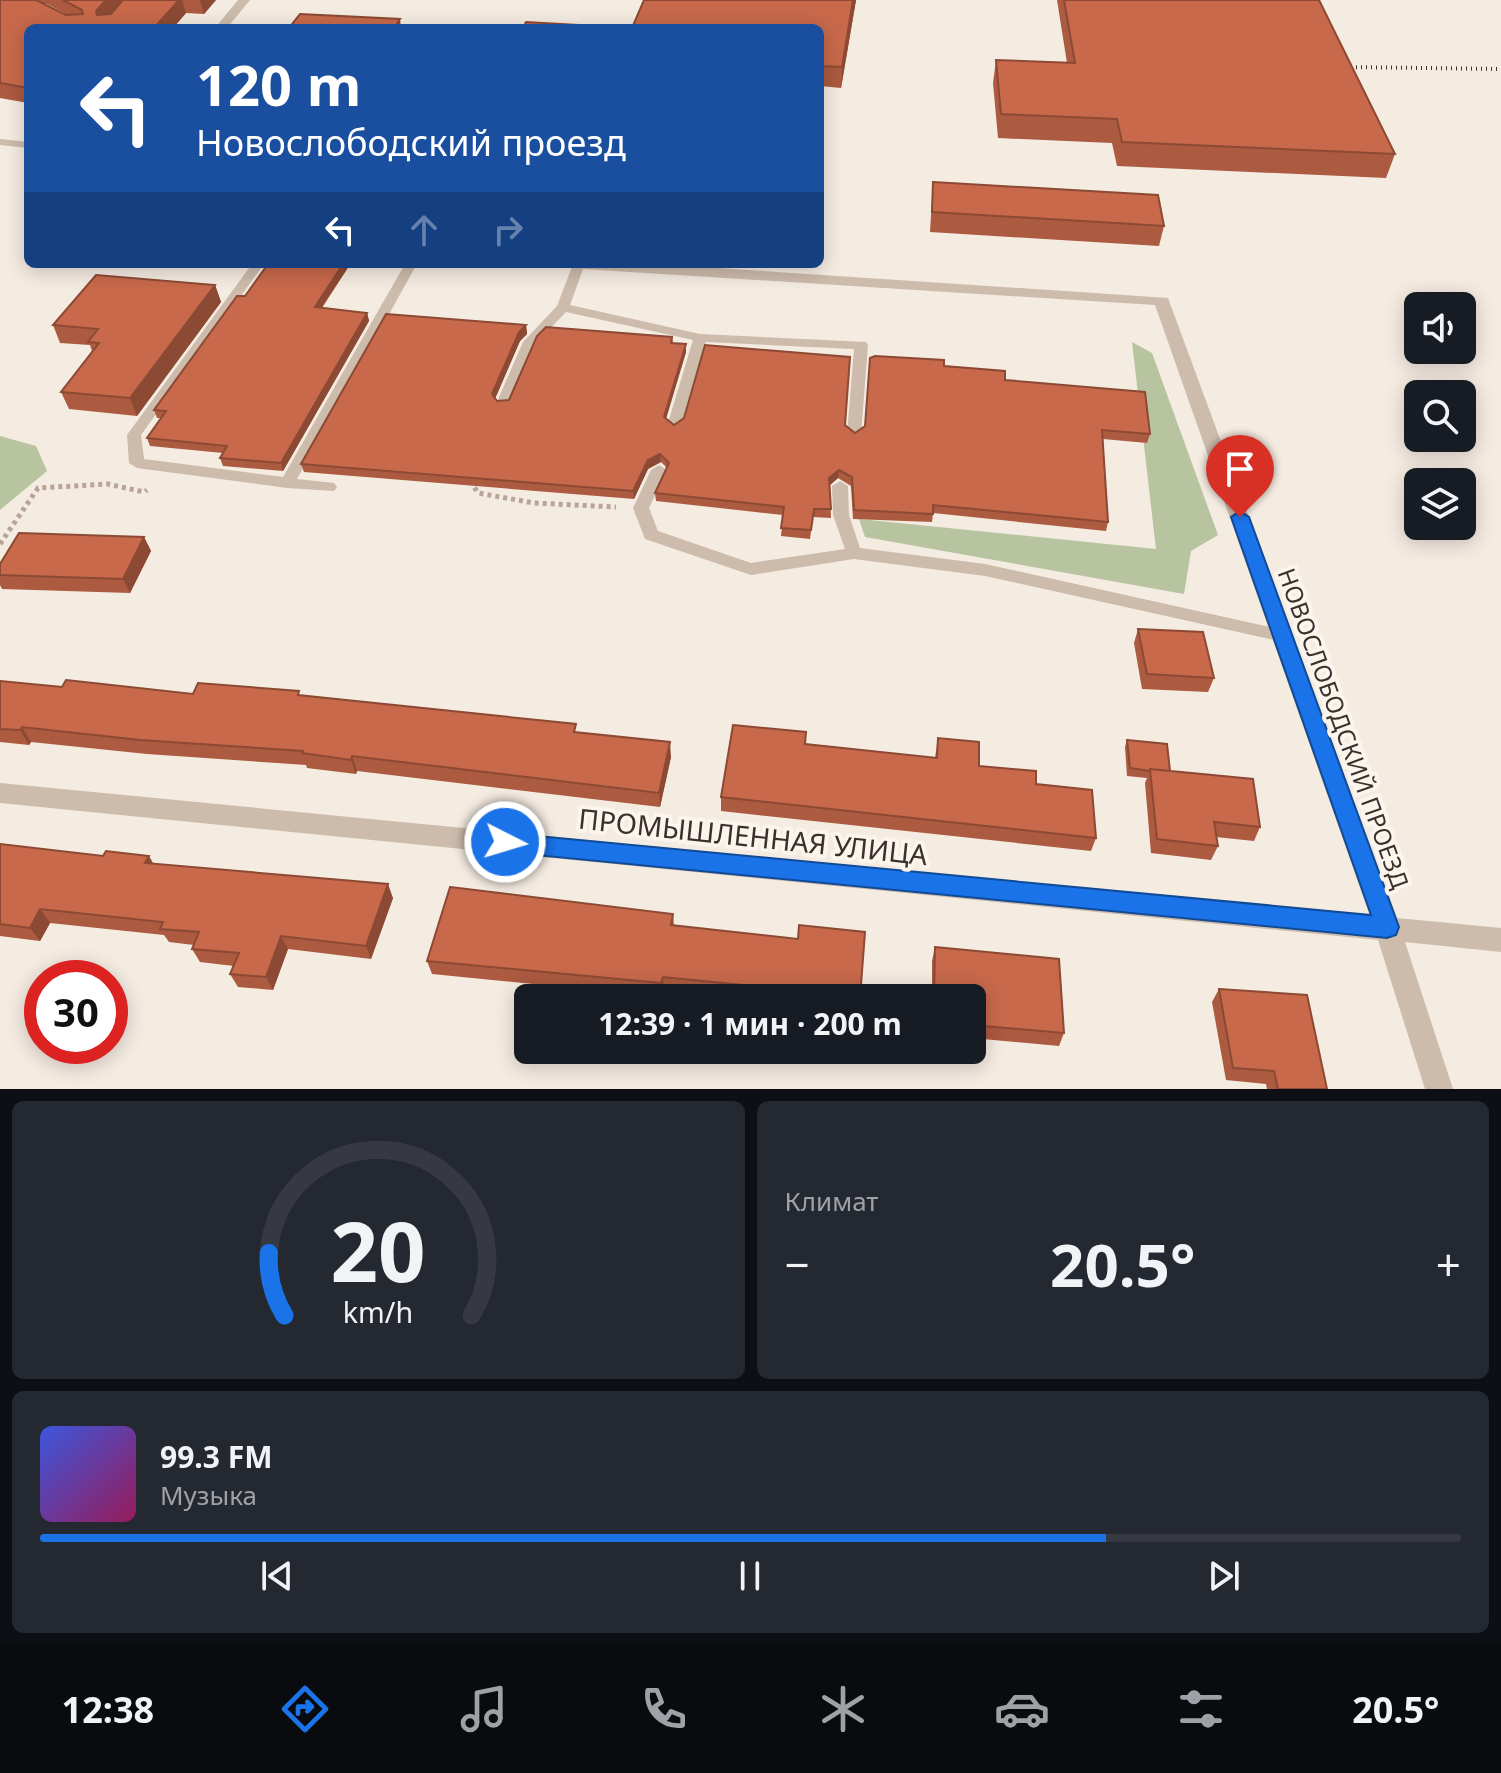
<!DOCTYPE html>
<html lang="ru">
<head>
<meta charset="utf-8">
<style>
  :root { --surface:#171b24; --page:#242831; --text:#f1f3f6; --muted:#9ea1a6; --line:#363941; --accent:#1a73e8 }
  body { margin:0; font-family:"Noto Sans",sans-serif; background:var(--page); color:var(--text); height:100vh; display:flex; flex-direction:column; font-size:30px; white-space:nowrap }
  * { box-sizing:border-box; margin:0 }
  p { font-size:26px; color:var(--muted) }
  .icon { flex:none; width:44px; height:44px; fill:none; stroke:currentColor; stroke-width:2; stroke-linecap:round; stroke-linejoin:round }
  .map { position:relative; height:1089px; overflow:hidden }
  .panel { display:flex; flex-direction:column; gap:12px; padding:12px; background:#0d0f14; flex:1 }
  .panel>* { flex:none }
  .guide { position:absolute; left:24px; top:24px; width:800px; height:244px; border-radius:12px; box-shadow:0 4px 20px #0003; background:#1a4fa0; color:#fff; overflow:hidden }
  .tools { position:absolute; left:1404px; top:292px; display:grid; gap:16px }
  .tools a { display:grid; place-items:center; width:72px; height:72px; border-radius:12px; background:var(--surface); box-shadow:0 4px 20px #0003; font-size:40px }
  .speed { position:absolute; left:24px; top:960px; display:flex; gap:16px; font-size:40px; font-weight:700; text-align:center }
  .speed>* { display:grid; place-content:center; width:104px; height:104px; border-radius:50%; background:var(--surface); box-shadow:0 4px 20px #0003; line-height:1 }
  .speed .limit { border:12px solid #d22; background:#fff; color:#111 }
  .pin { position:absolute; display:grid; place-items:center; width:68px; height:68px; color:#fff; margin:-82px -34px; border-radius:50% 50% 50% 0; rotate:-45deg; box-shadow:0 0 8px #0007 }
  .pin .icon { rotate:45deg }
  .me { position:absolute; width:88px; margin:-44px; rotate:95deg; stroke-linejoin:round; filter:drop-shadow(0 0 6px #0008) }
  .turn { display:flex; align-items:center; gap:28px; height:168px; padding:0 40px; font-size:36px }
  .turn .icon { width:104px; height:104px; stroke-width:2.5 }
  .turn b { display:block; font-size:56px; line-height:68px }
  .lanes { display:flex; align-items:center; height:76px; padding:0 40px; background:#0003; justify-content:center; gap:40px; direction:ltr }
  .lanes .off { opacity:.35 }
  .big { font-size:60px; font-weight:700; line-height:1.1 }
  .panel .card { flex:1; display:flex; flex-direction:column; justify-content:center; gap:12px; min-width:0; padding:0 28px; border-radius:12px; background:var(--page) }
  .panel .dial { align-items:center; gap:0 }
  .dial svg { height:208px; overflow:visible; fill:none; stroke:var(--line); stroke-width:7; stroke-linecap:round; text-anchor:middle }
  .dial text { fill:var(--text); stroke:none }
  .song { display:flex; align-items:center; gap:24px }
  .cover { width:96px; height:96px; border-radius:12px; background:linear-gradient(135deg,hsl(230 70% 55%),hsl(330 70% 35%)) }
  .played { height:8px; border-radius:4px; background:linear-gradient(90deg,var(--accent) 75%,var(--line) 75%) }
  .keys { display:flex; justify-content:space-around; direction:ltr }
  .heat { display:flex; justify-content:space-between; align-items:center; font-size:44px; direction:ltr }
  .panel .tiles { flex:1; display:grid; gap:12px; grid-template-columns:1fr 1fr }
  .card:last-child { grid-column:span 2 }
  .trip { position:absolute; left:514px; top:984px; width:472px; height:80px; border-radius:12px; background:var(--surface); box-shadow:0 4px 20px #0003; font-weight:700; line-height:80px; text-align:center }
  .tab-bar { display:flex; height:128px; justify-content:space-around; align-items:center; background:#090b0e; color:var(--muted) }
  .tab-bar .icon { width:56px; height:56px }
  .tab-bar .on { color:var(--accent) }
  .tab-bar b { font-size:36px; color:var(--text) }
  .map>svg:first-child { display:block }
  .green { fill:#b8c4a0 }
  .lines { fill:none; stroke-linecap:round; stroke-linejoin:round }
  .path { stroke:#b9a596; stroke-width:5; stroke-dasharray:4 4; stroke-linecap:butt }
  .lane { fill:#cdbbac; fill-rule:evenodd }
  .street { fill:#cdbbac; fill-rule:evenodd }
  .rail { stroke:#3b302b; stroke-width:4; stroke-dasharray:1 4; stroke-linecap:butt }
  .wall { fill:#ac5a40; fill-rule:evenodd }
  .shaded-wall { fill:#8c4a34 }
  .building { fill:#c8694b; stroke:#8c4a34; stroke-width:2 }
  .route { fill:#1a73e8; stroke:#114b97; stroke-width:2 }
  .labels { text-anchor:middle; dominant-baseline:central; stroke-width:8; stroke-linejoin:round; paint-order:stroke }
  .street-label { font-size:24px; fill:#3b302b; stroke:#fbf5ee }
  .near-street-label { font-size:28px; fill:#3b302b; stroke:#fbf5ee }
</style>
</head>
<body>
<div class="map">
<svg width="1501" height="1089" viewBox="0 0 1501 1089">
  <rect width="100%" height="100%" fill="#f4ebe1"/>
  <path class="green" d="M1132,342l20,11 66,182 -27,16 -7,43 -319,-57 -6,-18 297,30z
    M0,436l36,10 11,25 -47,39z"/>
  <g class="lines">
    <path class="path" d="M470,481l8,12 56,10 82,4
      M0,544l38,-56 70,-4 36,8 3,-2"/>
    <path class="lane" d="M0,139l28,3v6l-28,-3z
      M252,264h12l-123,171 3,24 139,18 122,-213h12l-120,215 37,4 3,4 -3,4 -47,-3 -150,-20 -8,-5 -2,-28z
      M573,264h12l-15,41 130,29 166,8 2,3 -7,89 -7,5 -7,-5 7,-85 -148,-7 -25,84 -7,5 -7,-5 26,-86 -127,-28 -30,31 -28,64h-10l-2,-3 27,-62 34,-36z
      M659,465l8,5 -18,38 9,23 93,32 94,-14 -12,-34 -1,-29 8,-5 8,5 1,29 11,33 125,16 298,66 6,1 3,5 -3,5 -6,1 -298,-66 -131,-17 -103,16 -106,-36 -12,-31 18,-38z"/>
    <path class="street" d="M238,0h12l-23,28h-12z
      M575,264h83l510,34 229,620 104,10v24l-96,-10 48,147h-28l-47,-149 -1378,-137v-20l1370,133 -215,-611 -572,-36z"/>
    <path class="rail" d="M1346,67l155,2"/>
  </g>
  <path class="wall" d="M0,0h216l-12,14 -18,-1 -13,15h-145v75l-28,-5zM45,4h2l21,11h-2z
    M856,0l-15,88 -21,-2v-58h-188z
    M1057,0h262l76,154 -9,24 -269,-12 -5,-23 -114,-5 -5,-55 3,-23 71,3z
    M933,182l231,44 -5,20 -229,-14z
    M349,266l-27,42 45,5 2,8 -86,150 -60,-5 -3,-8 3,-5 -73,-7 -3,-8 14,-20h-4l-3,-8 91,-114z
    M215,285l6,17 -84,114 -68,-7 -8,-17 31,-41 -2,-6 -30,-2 -7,-18z
    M526,325l1,9 -7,7 -25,58 2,2 12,-1 163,-63 1,6 13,1v8l-20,67 8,6h171l10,8 89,-67 61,14 145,54 -3,9 -44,-4 5,83 -2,9 -173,-18 -1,9 -79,-3 -2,-33 -13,-8 -8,7 1,33 -18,-1 -3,22 -29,-3 2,-21 -127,-14 -1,-8 12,-25 -6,-6 -13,7 -14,30 -330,-27 -3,-8z
    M144,537l7,14 -21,42 -128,-4 -2,-4v-21z
    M1138,629l76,49 -6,14 -66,-3 -8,-46z
    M0,681l62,6 131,7 108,2 276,36 94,25 -11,50 -303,-36 -1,3 -49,-6 -1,-3 -159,-11 -116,-12 -2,3 -29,-3z
    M938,738l41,28 57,18 60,54 -5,13 -370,-40v-14l85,-52 129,13z
    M1127,740l43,31 90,56 -6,14 -38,-4 2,9 -7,14 -60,-7 -6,-70 2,-5 -20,-2 -2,-29z
    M0,844l154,20 239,34 -22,61 -83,-10 -15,41 -35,-3 -8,-13 4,-8 -34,-4 -8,-13 2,-4 -25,-3 -5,-7 -114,-12 -10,18 -40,-5z
    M673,914l1,12 186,72h-117l-79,-8 -1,7 -231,-23 -5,-13z
    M935,947l129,86 -5,13 -87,-8v-40h-40v-37z
    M1219,989l108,100h-60l-1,-5 -40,-4 -14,-78z"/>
  <path class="shaded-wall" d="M106,0h18l-22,26 -5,-11 -1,-4z
    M179,0h3l4,13 -13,15h-19z
    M200,0h16l-12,14z
    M853,0h3l-15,88 1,-21z
    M400,19l1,9h-7z
    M343,264h5l1,2 -32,48 -2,-7z
    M215,285l6,17 -84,114 -7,-18z
    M367,313l2,8 -86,150 -2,-8z
    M526,325l1,9 -7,7 -27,62 -1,-9 27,-62z
    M686,344v8l-22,73v-8z
    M660,454l1,8 -13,7 -14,30 -1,-8 15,-31z
    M839,470l-1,8 -9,8v-8z
    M144,537l7,14 -21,42 -7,-14z
    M22,727l9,15 -2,3 -9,-15z
    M670,742l1,15 -11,50 -1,-14z
    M352,756l5,15 -1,3 -5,-14z
    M149,856l8,14 -12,-7z
    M388,884l5,14 -22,61 -5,-13z
    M40,909l10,14 -10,18 -10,-13z
    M281,936l7,13 -15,41 -7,-13z
    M663,977l1,13 -1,7 -2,-14z"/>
  <path class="building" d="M0,0h36l30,15 17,-1 -1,-4 -19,-10h43l-10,11 1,4 14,-1 12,-14h56l-25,28h-126v60l-28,-5z
    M644,0h209l-11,67 -22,-1v-38h-297l3,-6 106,6z
    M1064,0h255l76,154 -273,-12 -5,-23 -116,-5 -5,-54 79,3z
    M300,14l100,5 -6,9h-105z
    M933,182l225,13 6,31 -232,-14z
    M268,264h75l-28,43 52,6 -86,150 -61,-5 7,-12 -80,-8 19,-27 -12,-1 83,-114h8z
    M96,275l119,10 -85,113 -69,-6 38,-49 -11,-1 10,-13 -45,-4z
    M386,314l140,11 -7,7 -27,62 5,7 12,-1 28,-64 9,-9 126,10 -1,6 15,1 -22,73 10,8 10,-7 21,-73 145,12 -5,68 10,8 10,-7 5,-68 5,-2 69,4v6l61,5v9l140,12 5,42 -48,-4 6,92 -175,-17v9l-79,-4 -2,-33 -13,-7 -10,8 2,31h-17l-3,21 -30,-2 3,-21 -129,-14 14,-30 -9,-9 -12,6 -15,31 -332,-27z
    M19,533l125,4 -21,42 -123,-4v-11z
    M1138,629l65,3 11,46 -67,-4z
    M66,680l127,14 5,-11 101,8 -1,4 278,29 -2,8 96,10 -11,51 -307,-37 -1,4 -49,-7 1,-2 -163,-11 -118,-13 -2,3 -20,-1v-48l62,6z
    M733,725l73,7 -1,12 132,14 1,-20 41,4v24l57,5v13l56,6 4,48 -375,-41z
    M1127,740l40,4 3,27 -20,-2v2l-20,-3z
    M1150,769l103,10 7,48 -46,-5 4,24 -61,-7z
    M0,844l103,12 3,-5 43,5 -4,7 243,21 -22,62 -85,-10 -15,41 -36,-3 9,-21 -47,-4 7,-17 -39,-3 3,-7 -123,-13 -10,19 -30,-4z
    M450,887l223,27 -2,11 127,14 1,-14 66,7 -5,66h-68l1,-8 -130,-13 -2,6 -234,-22z
    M935,947l124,12 5,74 -92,-8v-27h-38z
    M1219,989l88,6 20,94h-49l-4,-18 -41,-3z"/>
  <path class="route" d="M1240,511l9,6 150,410 -3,8 -9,3 -882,-86 -8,-3 -4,-7 4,-7 8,-2 866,82 -140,-398z"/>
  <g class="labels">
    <g class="street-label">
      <text transform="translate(1344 728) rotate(70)">НОВОСЛОБОДСКИЙ ПРОЕЗД</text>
    </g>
    <g class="near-street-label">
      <text transform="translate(753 836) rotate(6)">ПРОМЫШЛЕННАЯ УЛИЦА</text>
    </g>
  </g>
</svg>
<div class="tools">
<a><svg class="icon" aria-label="sound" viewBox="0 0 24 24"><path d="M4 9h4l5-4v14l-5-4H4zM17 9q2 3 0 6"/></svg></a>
<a><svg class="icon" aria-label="search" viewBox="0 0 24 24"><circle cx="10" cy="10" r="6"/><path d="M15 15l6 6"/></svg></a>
<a><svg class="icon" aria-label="layers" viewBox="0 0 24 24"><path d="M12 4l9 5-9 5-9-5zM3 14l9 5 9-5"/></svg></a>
</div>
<div class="speed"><div class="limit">30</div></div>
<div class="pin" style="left:1240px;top:517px;background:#d93025"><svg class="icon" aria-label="arrive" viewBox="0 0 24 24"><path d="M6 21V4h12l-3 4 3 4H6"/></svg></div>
<svg class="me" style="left:505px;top:842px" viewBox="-20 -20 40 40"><circle r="17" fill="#1a73e8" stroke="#fff" stroke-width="3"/><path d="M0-11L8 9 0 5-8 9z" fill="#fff"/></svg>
<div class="trip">12:39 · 1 мин · 200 m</div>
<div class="guide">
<div class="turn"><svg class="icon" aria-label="left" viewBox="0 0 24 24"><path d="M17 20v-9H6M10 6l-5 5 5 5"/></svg><div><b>120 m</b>Новослободский проезд</div></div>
<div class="lanes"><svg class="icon" aria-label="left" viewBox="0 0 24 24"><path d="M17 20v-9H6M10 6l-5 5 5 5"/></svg><svg class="icon off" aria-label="ahead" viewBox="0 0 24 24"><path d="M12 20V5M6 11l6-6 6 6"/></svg><svg class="icon off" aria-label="right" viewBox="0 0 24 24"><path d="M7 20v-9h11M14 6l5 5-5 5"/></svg></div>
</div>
</div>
<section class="panel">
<div class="tiles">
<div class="card dial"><svg viewBox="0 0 100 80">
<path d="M14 69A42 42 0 1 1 86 69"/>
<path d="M14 69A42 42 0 0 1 8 45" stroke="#1a73e8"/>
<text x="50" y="56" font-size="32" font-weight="700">20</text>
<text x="50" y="72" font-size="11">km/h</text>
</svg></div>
<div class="card"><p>Климат</p>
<div class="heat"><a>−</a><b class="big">20.5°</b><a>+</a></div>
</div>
<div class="card">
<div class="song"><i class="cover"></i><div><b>99.3 FM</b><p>Музыка</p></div></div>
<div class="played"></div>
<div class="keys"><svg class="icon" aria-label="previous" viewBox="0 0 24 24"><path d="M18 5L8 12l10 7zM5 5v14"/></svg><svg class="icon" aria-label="pause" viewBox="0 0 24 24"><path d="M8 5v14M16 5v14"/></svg><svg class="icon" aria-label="next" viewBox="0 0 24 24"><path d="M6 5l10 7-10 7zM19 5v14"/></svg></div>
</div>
</div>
</section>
<nav class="tab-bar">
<b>12:38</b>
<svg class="icon on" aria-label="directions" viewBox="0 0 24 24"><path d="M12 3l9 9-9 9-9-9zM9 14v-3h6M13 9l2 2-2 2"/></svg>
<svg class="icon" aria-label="music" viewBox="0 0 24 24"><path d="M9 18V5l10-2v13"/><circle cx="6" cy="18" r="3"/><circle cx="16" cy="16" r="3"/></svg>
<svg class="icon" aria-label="phone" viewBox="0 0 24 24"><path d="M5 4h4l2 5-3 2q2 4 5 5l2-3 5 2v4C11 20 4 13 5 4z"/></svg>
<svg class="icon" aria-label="climate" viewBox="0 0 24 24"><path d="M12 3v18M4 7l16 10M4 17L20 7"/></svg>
<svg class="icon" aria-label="car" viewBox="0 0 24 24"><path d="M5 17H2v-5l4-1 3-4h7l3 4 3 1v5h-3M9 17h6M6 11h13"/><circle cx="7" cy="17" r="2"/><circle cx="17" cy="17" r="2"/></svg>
<svg class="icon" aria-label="filters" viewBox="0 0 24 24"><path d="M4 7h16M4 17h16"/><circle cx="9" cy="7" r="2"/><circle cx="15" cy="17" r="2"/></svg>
<b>20.5°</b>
</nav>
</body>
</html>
